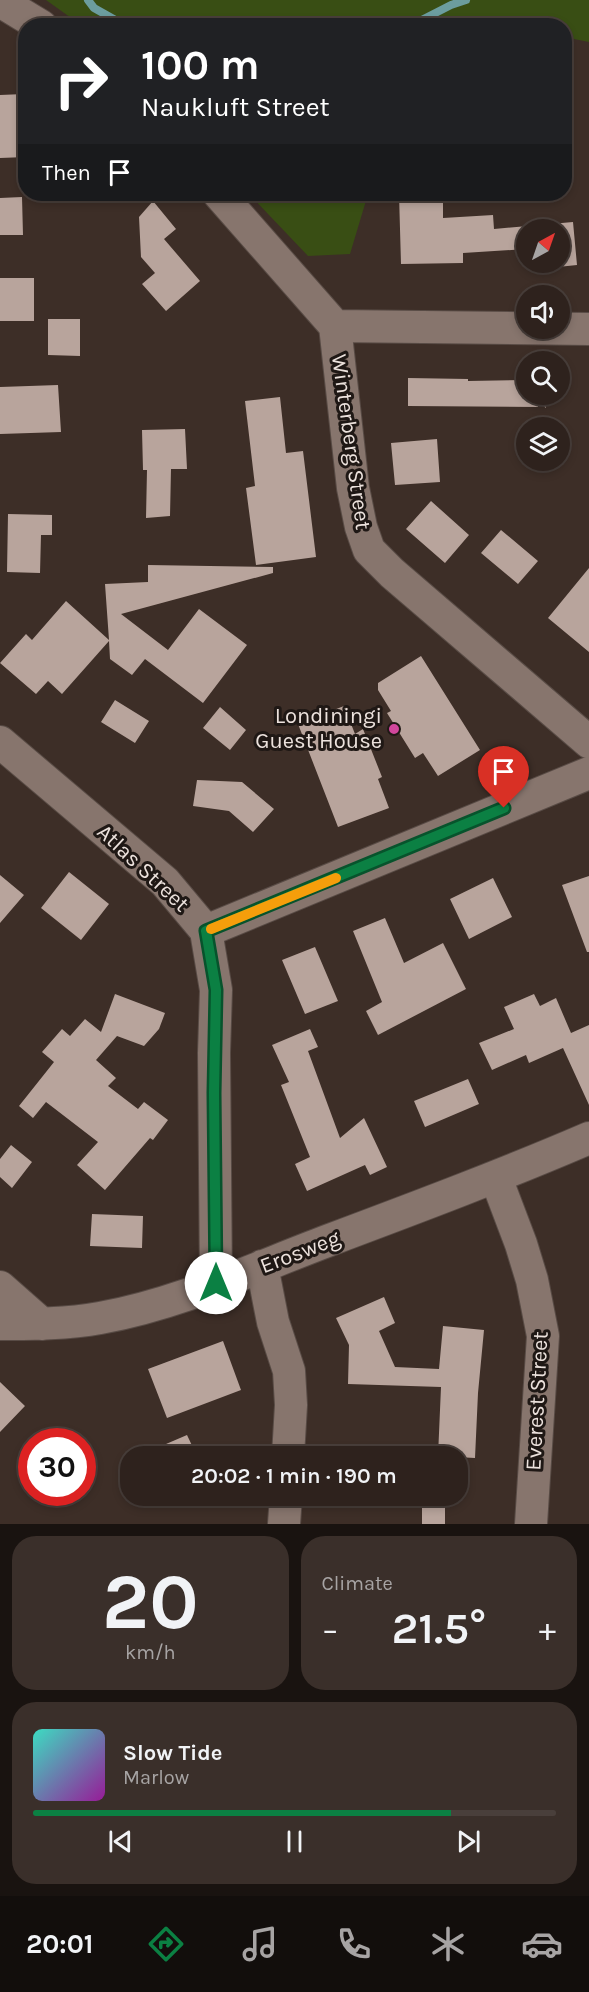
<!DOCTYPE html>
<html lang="en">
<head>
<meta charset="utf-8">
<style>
  :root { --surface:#2e221d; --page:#3a2f2a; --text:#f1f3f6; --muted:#a7a4a4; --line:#493f3b; --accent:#0b8043 }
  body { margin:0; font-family:Karla,sans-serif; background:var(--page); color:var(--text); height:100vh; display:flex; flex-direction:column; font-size:22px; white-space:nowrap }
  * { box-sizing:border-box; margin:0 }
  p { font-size:20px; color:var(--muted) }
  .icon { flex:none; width:33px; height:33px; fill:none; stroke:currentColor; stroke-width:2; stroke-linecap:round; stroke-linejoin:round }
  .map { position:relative; height:1524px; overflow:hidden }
  .sheet { display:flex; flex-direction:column; gap:12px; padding:12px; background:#191310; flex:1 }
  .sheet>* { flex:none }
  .hud { position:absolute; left:18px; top:18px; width:554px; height:183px; border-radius:24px; box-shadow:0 3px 9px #0003,0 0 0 2px var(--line); background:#202124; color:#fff; overflow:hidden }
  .needle { width:39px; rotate:40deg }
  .tools { position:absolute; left:516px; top:219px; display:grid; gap:12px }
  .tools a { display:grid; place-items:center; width:54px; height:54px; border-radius:50%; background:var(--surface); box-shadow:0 3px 9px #0003,0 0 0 2px var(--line); font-size:30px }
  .speed { position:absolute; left:18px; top:1428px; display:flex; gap:12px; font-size:30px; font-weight:700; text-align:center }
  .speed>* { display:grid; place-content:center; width:78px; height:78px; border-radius:50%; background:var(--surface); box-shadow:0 3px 9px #0003,0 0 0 2px var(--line); line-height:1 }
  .speed .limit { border:9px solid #d22; background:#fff; color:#111 }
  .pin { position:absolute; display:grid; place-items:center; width:51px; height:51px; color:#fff; margin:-62px -26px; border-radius:50% 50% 50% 0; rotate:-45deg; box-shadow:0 0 6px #0007 }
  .pin .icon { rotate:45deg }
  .me { position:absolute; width:66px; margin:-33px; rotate:0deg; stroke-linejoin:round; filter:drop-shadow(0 0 4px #0008) }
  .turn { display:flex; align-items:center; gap:21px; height:126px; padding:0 24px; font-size:27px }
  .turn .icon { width:78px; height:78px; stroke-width:2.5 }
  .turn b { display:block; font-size:42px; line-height:51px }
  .then { display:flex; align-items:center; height:57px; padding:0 24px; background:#0003; gap:12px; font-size:22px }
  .big { font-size:45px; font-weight:600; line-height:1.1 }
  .sheet .tile { flex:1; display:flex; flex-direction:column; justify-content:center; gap:9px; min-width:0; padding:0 21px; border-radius:24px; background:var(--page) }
  .sheet .dial { align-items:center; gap:0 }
  .dial b { font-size:78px; line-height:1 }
  .song { display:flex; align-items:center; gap:18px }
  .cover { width:72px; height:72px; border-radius:9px; background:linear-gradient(135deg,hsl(170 70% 55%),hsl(300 70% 35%)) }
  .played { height:6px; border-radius:3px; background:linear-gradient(90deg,var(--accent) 80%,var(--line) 80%) }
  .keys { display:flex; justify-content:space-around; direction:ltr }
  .heat { display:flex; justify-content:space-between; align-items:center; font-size:33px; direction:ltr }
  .sheet .tiles { flex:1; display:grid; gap:12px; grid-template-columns:1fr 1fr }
  .tile:last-child { grid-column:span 2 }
  .trip { position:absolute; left:120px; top:1446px; width:348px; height:60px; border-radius:24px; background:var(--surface); box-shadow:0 3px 9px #0003,0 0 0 2px var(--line); font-weight:600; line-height:60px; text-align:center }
  .tab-bar { display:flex; height:96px; justify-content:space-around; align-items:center; background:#120e0c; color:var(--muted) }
  .tab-bar .icon { width:42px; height:42px }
  .tab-bar .selected { color:var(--accent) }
  .tab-bar b { font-size:27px; color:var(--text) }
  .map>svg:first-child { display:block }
  .green { fill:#394e14 }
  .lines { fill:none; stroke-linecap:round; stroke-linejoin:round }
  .stream { stroke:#6c9d9f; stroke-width:8 }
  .building { fill:#b8a49c }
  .minor-casing { stroke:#584b45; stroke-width:34 }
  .minor { stroke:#87756d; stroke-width:32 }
  .route-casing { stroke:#07532c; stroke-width:15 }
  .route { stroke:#0b8043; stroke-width:10 }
  .slow { stroke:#f59e0b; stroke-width:10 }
  .hotel-dot { fill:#d1479c; stroke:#1f1815; stroke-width:2 }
  .labels { text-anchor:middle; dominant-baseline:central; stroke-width:6; stroke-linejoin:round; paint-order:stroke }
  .street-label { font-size:22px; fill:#ece2dd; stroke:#1f1815 }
  .poi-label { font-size:22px; fill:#ece2dd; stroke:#1f1815; text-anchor:end }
</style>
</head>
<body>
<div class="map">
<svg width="589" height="1524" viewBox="0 0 589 1524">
  <rect width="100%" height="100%" fill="#3d2e27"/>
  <path class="green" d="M46,0h543v42l-25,-5v-11l-483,-1z
    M249,194h119l-18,60 -42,2z"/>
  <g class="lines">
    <path class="stream" d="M88,0l6,8 32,18
      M410,26l41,-21 15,-5"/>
  </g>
  <path class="building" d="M24,94l2,63 -26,1v-63z
    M399,194h44v24l50,-3 1,14 79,-7 4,43 -48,5 -1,-8h32v-32h-34v19l-63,4v10l-62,1z
    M22,197l1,38h-23v-37z
    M153,201l23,28 -12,10 36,42 -34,30 -24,-27 13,-11 -14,-16 -2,-40z
    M0,278h34v43h-34z
    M48,319h32v37l-32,-1z
    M408,378l60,1v2l58,-1v14h19l1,14 -8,-6v5l-130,-1z
    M58,385l3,47 -61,2v-47z
    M280,397l6,56 17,-2 13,106 -60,8 -10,-77 9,-2 -10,-85z
    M185,429l2,40h-16l-1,47 -24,2 1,-48h-4l-1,-40z
    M437,439l3,43 -45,3 -4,-42z
    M431,501l38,34 -24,28 -39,-34z
    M8,514l44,1v20h-11l-1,38 -33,-1z
    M501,530l37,31 -20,23 -37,-31z
    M148,565l125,2v6l-152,41 47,36 31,-41 48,36 -44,58 -58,-44 -13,16 -22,-16 -1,-18 -47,53 -14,-13 -12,13 -36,-31 26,-29 6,6 34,-39 43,39 -4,-56 43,-2z
    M589,568v84l-41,-34z
    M421,656l59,94 -42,26 -15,-23 -8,5 -28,-45 4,-2 -13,-21v-7z
    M115,700l34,21 -14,22 -34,-21z
    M344,706l11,28 8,-5 19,48 -4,2 11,29 -51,19 -40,-103z
    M220,707l26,23 -16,20 -27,-22z
    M197,780l45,2 32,27 -21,23 -24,-21 -36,-5z
    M69,872l40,32 -28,36 -40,-32z
    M0,875l24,20 -24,28z
    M589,876v76h-2l-25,-67z
    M493,878l19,39 -43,22 -19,-40z
    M385,918l19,45 39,-20 23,46 -88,46 -12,-24 16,-9 -29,-71z
    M315,947l23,54 -33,13 -23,-54z
    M115,994l50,19 -6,16 -15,17 -27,-10 -21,24 20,18 -8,8 30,23 6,-7 24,18 -15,20 -3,-2 -45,52 -28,-25 21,-23 -52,-40 -13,16 -14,-12 35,-44 -12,-10 20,-23 8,7 15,-17 16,13z
    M534,994l6,12 16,-8 15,35 18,-8v80l-26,-57 -34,15 -3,-8 -34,15 -13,-27 35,-14 -10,-22z
    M310,1029l8,18 -10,4 32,87 24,-20 23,49 -17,8 -5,-10 -58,26 -12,-27 15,-7 -29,-72 8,-3 -17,-37z
    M468,1079l11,25 -54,23 -11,-26z
    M11,1145l21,17 -20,26 -12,-11v-18z
    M92,1214l51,2 -1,32 -52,-2z
    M384,1297l11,26 -16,8 16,36 44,2 4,-43 41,4 -6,63 -3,65 -37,-2 3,-69 -93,-3 1,-39 -13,-27z
    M223,1341l18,49 -74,28 -19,-49z
    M0,1382l25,24 -25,26z
    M187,1435l10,21h-59z
    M422,1503l23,1v20h-23z"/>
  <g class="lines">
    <g class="minor-casing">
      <path id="minor" d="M0,1l41,25
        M219,194l116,132 18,162 8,39 8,23 23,23 197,169
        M335,326l254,3
        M0,742l165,140 41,49 10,59 -2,63 2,230
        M206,931l383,-158
        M496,1178l25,66 11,36 11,56 -12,188
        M262,1266l11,56 16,49 2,34 -3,51
        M0,1287l42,37
        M0,1324c33,0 67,0 100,-6 78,-14 153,-49 227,-77 88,-33 176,-66 262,-103
        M284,1524l2,-28"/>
    </g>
    <use href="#minor" class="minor"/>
  </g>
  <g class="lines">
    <g class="route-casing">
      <path id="route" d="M216,1283l-2,-190 2,-103 -10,-59 298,-123"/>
    </g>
    <use href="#route" class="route"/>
    <path class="slow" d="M211,929l125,-51"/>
  </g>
  <circle class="hotel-dot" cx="394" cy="729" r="6"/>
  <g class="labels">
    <g class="street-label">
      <text transform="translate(351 442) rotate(82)">Winterberg Street</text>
      <text transform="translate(143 868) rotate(43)">Atlas Street</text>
      <text transform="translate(300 1252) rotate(-21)">Erosweg</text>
      <text transform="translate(537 1401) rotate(-87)">Everest Street</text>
    </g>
    <g class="poi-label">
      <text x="382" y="716">Londiningi<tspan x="382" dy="25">Guest House</tspan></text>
    </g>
  </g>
</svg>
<div class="tools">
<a><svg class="needle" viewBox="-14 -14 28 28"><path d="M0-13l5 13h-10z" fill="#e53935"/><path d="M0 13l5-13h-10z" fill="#a7a4a4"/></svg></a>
<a><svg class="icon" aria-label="sound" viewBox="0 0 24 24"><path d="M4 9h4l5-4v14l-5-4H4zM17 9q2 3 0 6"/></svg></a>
<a><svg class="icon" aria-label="search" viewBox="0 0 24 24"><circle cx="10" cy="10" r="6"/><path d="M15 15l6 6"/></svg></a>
<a><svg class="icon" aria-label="layers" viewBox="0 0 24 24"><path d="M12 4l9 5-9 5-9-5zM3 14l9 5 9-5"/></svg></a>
</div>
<div class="speed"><div class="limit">30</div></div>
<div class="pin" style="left:504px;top:808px;background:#d93025"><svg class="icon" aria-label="arrive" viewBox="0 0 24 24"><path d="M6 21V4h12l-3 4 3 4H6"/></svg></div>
<svg class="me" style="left:216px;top:1283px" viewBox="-20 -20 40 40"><circle r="19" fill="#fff"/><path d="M0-13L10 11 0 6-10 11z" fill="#0b8043"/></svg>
<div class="trip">20:02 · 1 min · 190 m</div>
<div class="hud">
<div class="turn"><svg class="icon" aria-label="right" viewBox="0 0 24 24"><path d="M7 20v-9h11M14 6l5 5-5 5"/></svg><div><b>100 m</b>Naukluft Street</div></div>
<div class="then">Then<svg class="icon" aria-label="arrive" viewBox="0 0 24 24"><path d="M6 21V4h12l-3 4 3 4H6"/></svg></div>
</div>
</div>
<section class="sheet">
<div class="tiles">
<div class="tile dial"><b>20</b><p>km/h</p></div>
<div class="tile"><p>Climate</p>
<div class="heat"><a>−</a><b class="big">21.5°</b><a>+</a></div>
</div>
<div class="tile">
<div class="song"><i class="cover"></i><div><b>Slow Tide</b><p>Marlow</p></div></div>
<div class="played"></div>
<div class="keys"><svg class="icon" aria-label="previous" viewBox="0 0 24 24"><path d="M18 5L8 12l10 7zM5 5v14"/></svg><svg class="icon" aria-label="pause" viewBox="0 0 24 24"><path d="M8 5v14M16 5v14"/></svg><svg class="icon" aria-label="next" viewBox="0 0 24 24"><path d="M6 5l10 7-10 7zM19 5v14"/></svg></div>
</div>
</div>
</section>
<nav class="tab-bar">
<b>20:01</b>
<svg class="icon selected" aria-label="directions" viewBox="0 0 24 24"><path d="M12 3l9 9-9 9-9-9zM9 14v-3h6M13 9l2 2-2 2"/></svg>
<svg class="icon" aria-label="music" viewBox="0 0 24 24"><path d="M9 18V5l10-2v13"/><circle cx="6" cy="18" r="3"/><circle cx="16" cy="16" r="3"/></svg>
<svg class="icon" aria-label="phone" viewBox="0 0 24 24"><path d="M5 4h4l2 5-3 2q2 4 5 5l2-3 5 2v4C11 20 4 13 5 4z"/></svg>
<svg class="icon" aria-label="climate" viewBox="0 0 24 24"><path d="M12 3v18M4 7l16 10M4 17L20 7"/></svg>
<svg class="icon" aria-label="car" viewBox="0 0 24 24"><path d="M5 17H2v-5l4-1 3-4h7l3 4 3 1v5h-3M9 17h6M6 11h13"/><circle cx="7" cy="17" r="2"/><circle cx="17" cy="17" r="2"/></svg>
</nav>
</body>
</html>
